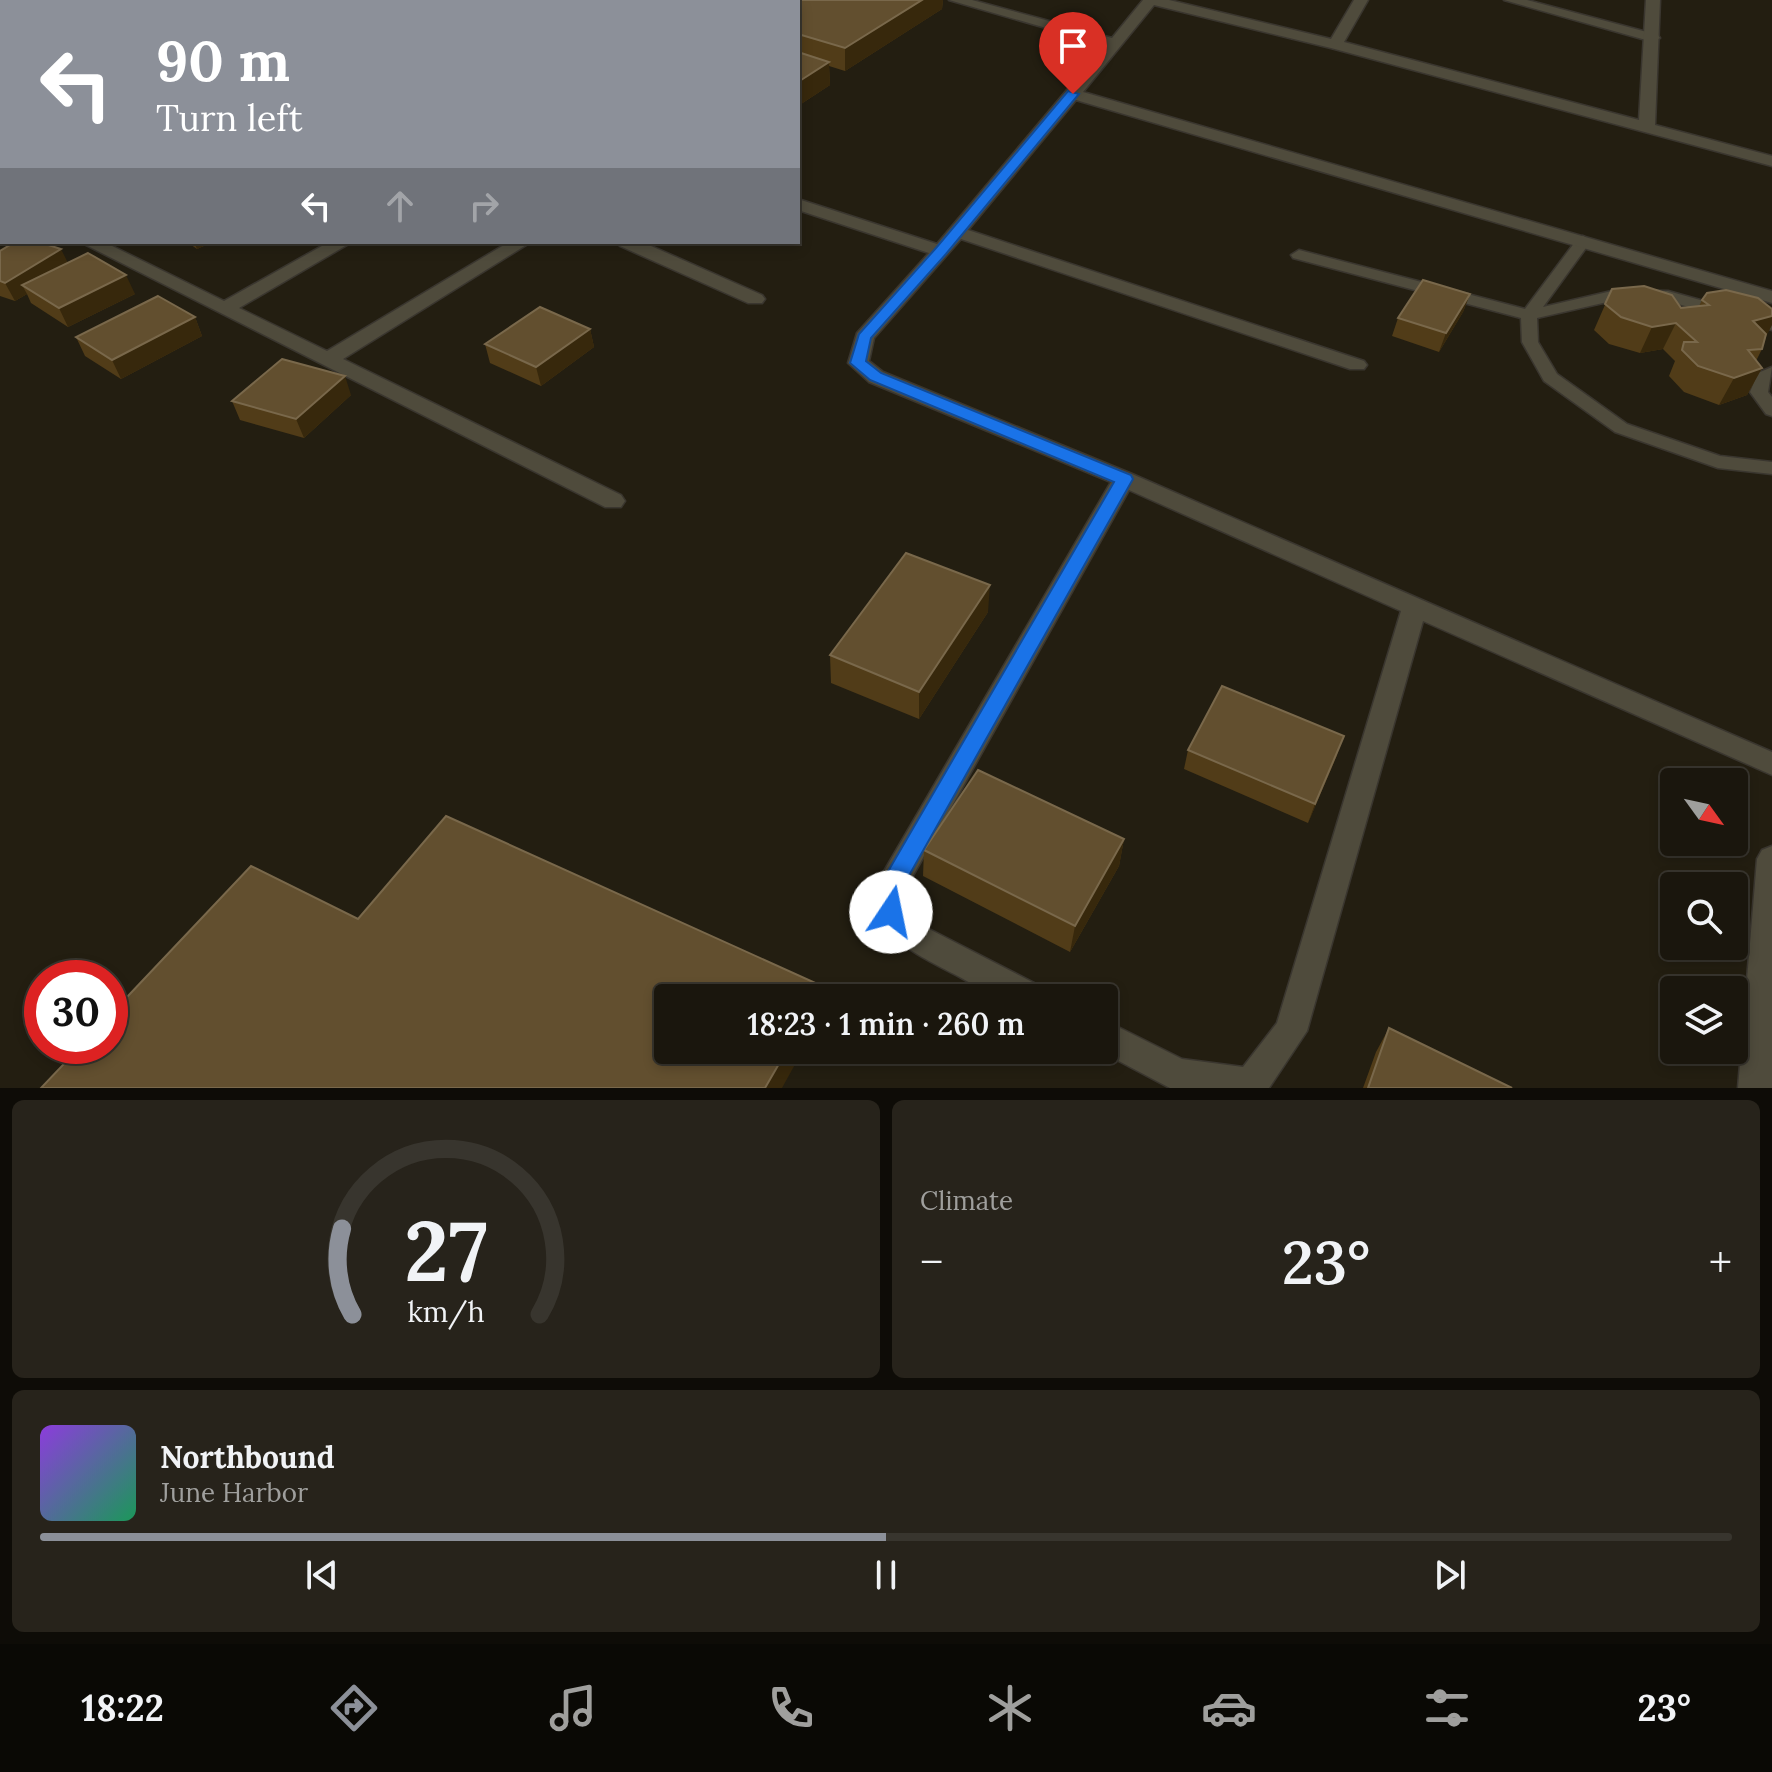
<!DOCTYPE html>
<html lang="en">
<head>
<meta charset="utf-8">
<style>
  :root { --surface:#1a160d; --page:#27231b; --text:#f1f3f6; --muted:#9f9f9d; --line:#38352e; --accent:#8c9099 }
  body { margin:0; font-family:Lora,serif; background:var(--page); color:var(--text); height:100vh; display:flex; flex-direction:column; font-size:30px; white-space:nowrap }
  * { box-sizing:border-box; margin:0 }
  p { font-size:26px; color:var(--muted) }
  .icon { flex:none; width:44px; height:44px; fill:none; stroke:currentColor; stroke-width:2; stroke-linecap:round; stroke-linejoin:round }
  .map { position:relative; height:1088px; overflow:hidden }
  .panel { display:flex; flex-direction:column; gap:12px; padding:12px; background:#0e0c07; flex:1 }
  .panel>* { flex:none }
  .banner { position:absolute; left:0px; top:0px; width:800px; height:244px; box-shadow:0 4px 12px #0003,0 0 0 2px var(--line); background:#8c9099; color:#fff; overflow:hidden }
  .needle { width:52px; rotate:123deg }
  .tools { position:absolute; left:1660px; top:768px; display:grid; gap:16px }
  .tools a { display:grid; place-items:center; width:88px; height:88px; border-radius:8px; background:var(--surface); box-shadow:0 4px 12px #0003,0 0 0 2px var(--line); font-size:40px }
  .speed { position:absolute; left:24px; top:960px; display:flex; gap:16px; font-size:40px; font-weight:700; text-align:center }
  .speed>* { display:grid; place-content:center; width:104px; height:104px; border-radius:50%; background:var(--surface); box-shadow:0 4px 12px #0003,0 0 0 2px var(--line); line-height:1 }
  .speed .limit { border:12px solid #d22; background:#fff; color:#111 }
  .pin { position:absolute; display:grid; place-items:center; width:68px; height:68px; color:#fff; margin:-82px -34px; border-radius:50% 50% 50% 0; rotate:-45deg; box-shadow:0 0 8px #0007 }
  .pin .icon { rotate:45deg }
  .me { position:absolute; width:88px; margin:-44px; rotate:11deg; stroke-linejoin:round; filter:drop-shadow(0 0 6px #0008) }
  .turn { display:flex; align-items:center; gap:28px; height:168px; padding:0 24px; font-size:36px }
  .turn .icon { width:104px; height:104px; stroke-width:2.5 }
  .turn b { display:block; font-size:56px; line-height:68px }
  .lanes { display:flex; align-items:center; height:76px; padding:0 24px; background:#0003; justify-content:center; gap:40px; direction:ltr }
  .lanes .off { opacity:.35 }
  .big { font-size:60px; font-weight:600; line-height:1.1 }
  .panel .card { flex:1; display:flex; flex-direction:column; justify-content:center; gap:12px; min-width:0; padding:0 28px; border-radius:12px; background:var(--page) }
  .panel .dial { align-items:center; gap:0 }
  .dial svg { height:208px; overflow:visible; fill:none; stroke:var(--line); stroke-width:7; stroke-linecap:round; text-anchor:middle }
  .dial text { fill:var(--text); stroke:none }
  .song { display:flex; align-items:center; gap:24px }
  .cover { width:96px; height:96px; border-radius:12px; background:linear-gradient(135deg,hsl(270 70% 55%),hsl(150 70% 35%)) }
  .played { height:8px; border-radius:4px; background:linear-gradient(90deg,var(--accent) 50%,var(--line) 50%) }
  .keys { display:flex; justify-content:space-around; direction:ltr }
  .heat { display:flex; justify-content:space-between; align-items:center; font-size:44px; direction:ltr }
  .panel .tiles { flex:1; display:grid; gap:12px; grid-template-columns:1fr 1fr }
  .card:last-child { grid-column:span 2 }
  .trip { position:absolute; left:654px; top:984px; width:464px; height:80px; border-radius:8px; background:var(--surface); box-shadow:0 4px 12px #0003,0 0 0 2px var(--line); font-weight:600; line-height:80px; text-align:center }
  .menu { display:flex; height:128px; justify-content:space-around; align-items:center; background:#0a0905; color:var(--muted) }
  .menu .icon { width:56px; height:56px }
  .menu .current { color:var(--accent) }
  .menu b { font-size:36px; color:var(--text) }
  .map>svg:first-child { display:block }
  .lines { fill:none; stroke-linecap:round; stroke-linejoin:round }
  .service-casing { stroke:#3a362f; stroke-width:3 }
  .pedestrian-casing { stroke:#3a362f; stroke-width:3 }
  .minor-casing { stroke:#3a362f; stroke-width:3 }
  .service { fill:#4f4b3c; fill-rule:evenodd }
  .pedestrian { fill:#4f4b3c; fill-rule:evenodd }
  .minor { fill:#4f4b3c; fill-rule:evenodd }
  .wall { fill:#513c18 }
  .shaded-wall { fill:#37280c }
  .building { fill:#624f2f; stroke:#79684b; stroke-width:2 }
  .route { fill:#1a73e8; stroke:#114b97; stroke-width:2 }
</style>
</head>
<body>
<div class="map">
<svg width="1772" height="1088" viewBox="0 0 1772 1088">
  <rect width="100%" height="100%" fill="#231e11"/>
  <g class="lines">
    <g class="service-casing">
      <path id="service" d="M1583,236l8,5 -48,66 73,-17 52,1 104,29v10l-105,-29 -51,-1 -79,18 1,24 19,32 70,50 93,32 52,6v12l-54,-6 -103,-36 -71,-51 -22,-39 -1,-24 -228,-60 -2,-3 8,-5 226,59 53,-71z
        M1772,367l-4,25 4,5v19l-6,-2 -16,-22 8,-19z"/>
    </g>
    <g class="pedestrian-casing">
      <path id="pedestrian" d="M1504,0h23l131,35 2,3 -7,4z"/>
    </g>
    <g class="minor-casing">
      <path id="minor" d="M169,0h19l1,2h-19z
        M949,0h23l140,38 31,-38h26l162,39 23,-39h14l-24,42 295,78 7,-120h14l-5,125 117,31v10l-441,-118 -177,-43 -71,87 689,199v12l-696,-203 -108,130 396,131 3,4 -3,4h-14l-389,-130 -87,99 -5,23 14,11 249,102 640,278v23l-349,-154 -116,410 -38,57h-99l-72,-38h6v-30l78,39 61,8 34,-44 124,-412 -272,-121 -223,398v19l23,22 113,58 5,11c-15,0 -36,4 -49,-1 -15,-5 -30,-16 -44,-23 -36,-19 -97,-46 -74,-96l231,-396 -242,-100 -21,-19 9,-30 72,-80 -131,-43v-11l139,45 168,-199z
        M2,115v10l-2,1v-10z
        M0,193h2v11h-2z
        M80,242h24l120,59 105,-59h23l-113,66 88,43 182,-109h22l-188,117 278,136 4,6 -4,6h-16z
        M618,242h24l120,53 3,4 -3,4h-14l-128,-57z
        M1772,846v242h-34l19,-229 5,-9z"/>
    </g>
    <use href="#service" class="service"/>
    <use href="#pedestrian" class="pedestrian"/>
    <use href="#minor" class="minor"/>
  </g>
  <path class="wall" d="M460,0h483l-1,9 -97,62 -16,-5 1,19 -32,21v-104h-337z
    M187,242h26l-16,7z
    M0,251l68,12 67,31 -67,33 -37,-24 -4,-9 -12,7 -15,-5z
    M1612,289l69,19 18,-2 3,-6 64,37 -4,12 -6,12 6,7 -15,27 -28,10 -35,-13 -15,-16 6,-15 -12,-12 -23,4 -31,-9 -15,-14z
    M1470,294l-7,18 -24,40 -47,-16 6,-18z
    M195,317l7,19 -81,43 -36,-23 -9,-19z
    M590,329l4,18 -53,39 -51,-23 -5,-19z
    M351,395l-47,43 -64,-18 -8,-19z
    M988,612l-69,107 -88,-36 -1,-28z
    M1188,750l149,5 -29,68 -124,-54z
    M1124,839l-5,27 -49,86 -147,-76 1,-26z
    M1389,1028l123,60h-149l13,-36z"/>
  <path class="shaded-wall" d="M922,0h21l-1,9 -97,62v-23z
    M829,62l1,23 -32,21v-24z
    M194,242h19l-16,7z
    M61,249l9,18 -48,18 5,9 -12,7 -10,-18z
    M126,275l9,19 -67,33 -9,-19z
    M1470,294l-7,18 -24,40 7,-19z
    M1772,316v9l-8,16 -11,-20z
    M195,317l7,19 -81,43 -9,-19z
    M1676,323l-13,26 -23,4 12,-26z
    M590,329l4,18 -53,39 -5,-19z
    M1762,368l-15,27 -28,10 15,-27z
    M345,376l6,19 -47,43 -8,-19z
    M990,585l-2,27 -69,107v-27z
    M1344,736l-7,19 -29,68 7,-19z
    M1124,839l-5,27 -49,86 5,-26z
    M822,986l1,12h-7z
    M787,1050h16l-21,38h-17z"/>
  <path class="building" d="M477,0h143l7,2h-143z
    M685,0h237l-77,48 -47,-14v-32h-106z
    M798,52l31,10 -31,20z
    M15,242h24l22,7 -56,34 -5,-2v-30z
    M88,253l38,22 -67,33 -37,-23z
    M1423,280l47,14 -24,39 -48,-15z
    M1644,286l28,9 9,13 28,-3 -7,-5 5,-7 19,-3 32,8 14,11v7l-19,5 13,13 -4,15 -14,1 14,18 -28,10 -36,-12 -16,-16 2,-8h13l-21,-19 -24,4 -31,-10 -16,-13 7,-15z
    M158,296l37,21 -83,43 -36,-23z
    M540,307l50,22 -54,38 -51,-23z
    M282,359l63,17 -49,43 -64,-18z
    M906,553l84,32 -71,107 -89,-37z
    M1222,686l122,50 -29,68 -127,-54z
    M978,770l146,69 -49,87 -151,-76z
    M446,816l376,170 -6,12h-148v52h119l-22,38h-724l40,-42h29v-31l141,-149 107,53z
    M1389,1028l123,60h-144z"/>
  <path class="route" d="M1068,91l11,3 -133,160 -75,84 -5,23 15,12 250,102 2,4 -231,409 1,24 -4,7 -8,3 -8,-3c-5,-11 -6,-27 0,-39l231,-398 -244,-102 -20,-17 9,-29 77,-86z"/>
</svg>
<div class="tools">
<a><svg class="needle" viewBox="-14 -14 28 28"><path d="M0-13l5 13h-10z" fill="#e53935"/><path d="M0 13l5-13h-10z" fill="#9f9f9d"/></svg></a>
<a><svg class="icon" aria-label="search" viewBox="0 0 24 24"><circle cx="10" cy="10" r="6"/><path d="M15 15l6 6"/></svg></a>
<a><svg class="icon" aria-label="layers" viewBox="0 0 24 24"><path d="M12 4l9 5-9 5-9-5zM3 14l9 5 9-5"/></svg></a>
</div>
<div class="speed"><div class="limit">30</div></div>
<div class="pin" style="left:1073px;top:94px;background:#d93025"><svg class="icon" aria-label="arrive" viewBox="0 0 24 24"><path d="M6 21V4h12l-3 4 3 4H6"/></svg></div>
<svg class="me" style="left:891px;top:912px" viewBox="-20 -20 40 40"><circle r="19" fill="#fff"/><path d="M0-13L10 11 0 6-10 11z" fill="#1a73e8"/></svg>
<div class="trip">18:23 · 1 min · 260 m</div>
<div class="banner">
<div class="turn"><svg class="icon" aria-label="left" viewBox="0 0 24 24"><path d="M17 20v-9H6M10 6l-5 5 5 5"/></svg><div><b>90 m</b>Turn left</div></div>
<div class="lanes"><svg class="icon" aria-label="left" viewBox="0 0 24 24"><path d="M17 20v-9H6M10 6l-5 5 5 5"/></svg><svg class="icon off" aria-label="ahead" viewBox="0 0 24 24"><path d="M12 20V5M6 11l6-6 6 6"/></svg><svg class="icon off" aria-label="right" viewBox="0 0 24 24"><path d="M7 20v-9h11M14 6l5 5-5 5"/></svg></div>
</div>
</div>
<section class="panel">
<div class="tiles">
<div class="card dial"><svg viewBox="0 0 100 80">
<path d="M14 69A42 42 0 1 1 86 69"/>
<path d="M14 69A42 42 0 0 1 10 36" stroke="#8c9099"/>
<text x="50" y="56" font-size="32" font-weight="700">27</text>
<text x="50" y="72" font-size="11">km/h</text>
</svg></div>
<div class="card"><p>Climate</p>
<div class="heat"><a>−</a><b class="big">23°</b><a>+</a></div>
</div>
<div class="card">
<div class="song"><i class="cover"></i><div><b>Northbound</b><p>June Harbor</p></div></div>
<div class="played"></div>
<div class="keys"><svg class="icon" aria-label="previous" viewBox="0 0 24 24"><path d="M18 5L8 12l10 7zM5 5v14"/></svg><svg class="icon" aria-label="pause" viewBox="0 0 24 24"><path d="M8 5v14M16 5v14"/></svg><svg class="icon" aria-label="next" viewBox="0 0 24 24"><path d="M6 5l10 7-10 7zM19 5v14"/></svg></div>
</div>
</div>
</section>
<nav class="menu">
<b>18:22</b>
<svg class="icon current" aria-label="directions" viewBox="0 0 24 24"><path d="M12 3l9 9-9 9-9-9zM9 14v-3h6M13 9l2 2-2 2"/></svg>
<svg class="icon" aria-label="music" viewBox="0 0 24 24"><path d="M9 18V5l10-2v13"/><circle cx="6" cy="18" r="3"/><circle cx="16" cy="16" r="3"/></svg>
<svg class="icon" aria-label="phone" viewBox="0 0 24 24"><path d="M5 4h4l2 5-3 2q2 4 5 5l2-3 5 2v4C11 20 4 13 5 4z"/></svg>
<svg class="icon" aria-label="climate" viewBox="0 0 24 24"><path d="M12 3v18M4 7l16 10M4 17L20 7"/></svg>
<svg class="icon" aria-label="car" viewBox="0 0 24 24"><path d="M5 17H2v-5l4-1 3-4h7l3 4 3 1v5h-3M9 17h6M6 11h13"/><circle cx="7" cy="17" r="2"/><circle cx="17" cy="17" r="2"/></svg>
<svg class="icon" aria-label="filters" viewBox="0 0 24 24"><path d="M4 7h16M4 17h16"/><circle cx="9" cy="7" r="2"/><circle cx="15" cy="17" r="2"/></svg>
<b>23°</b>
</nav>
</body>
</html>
